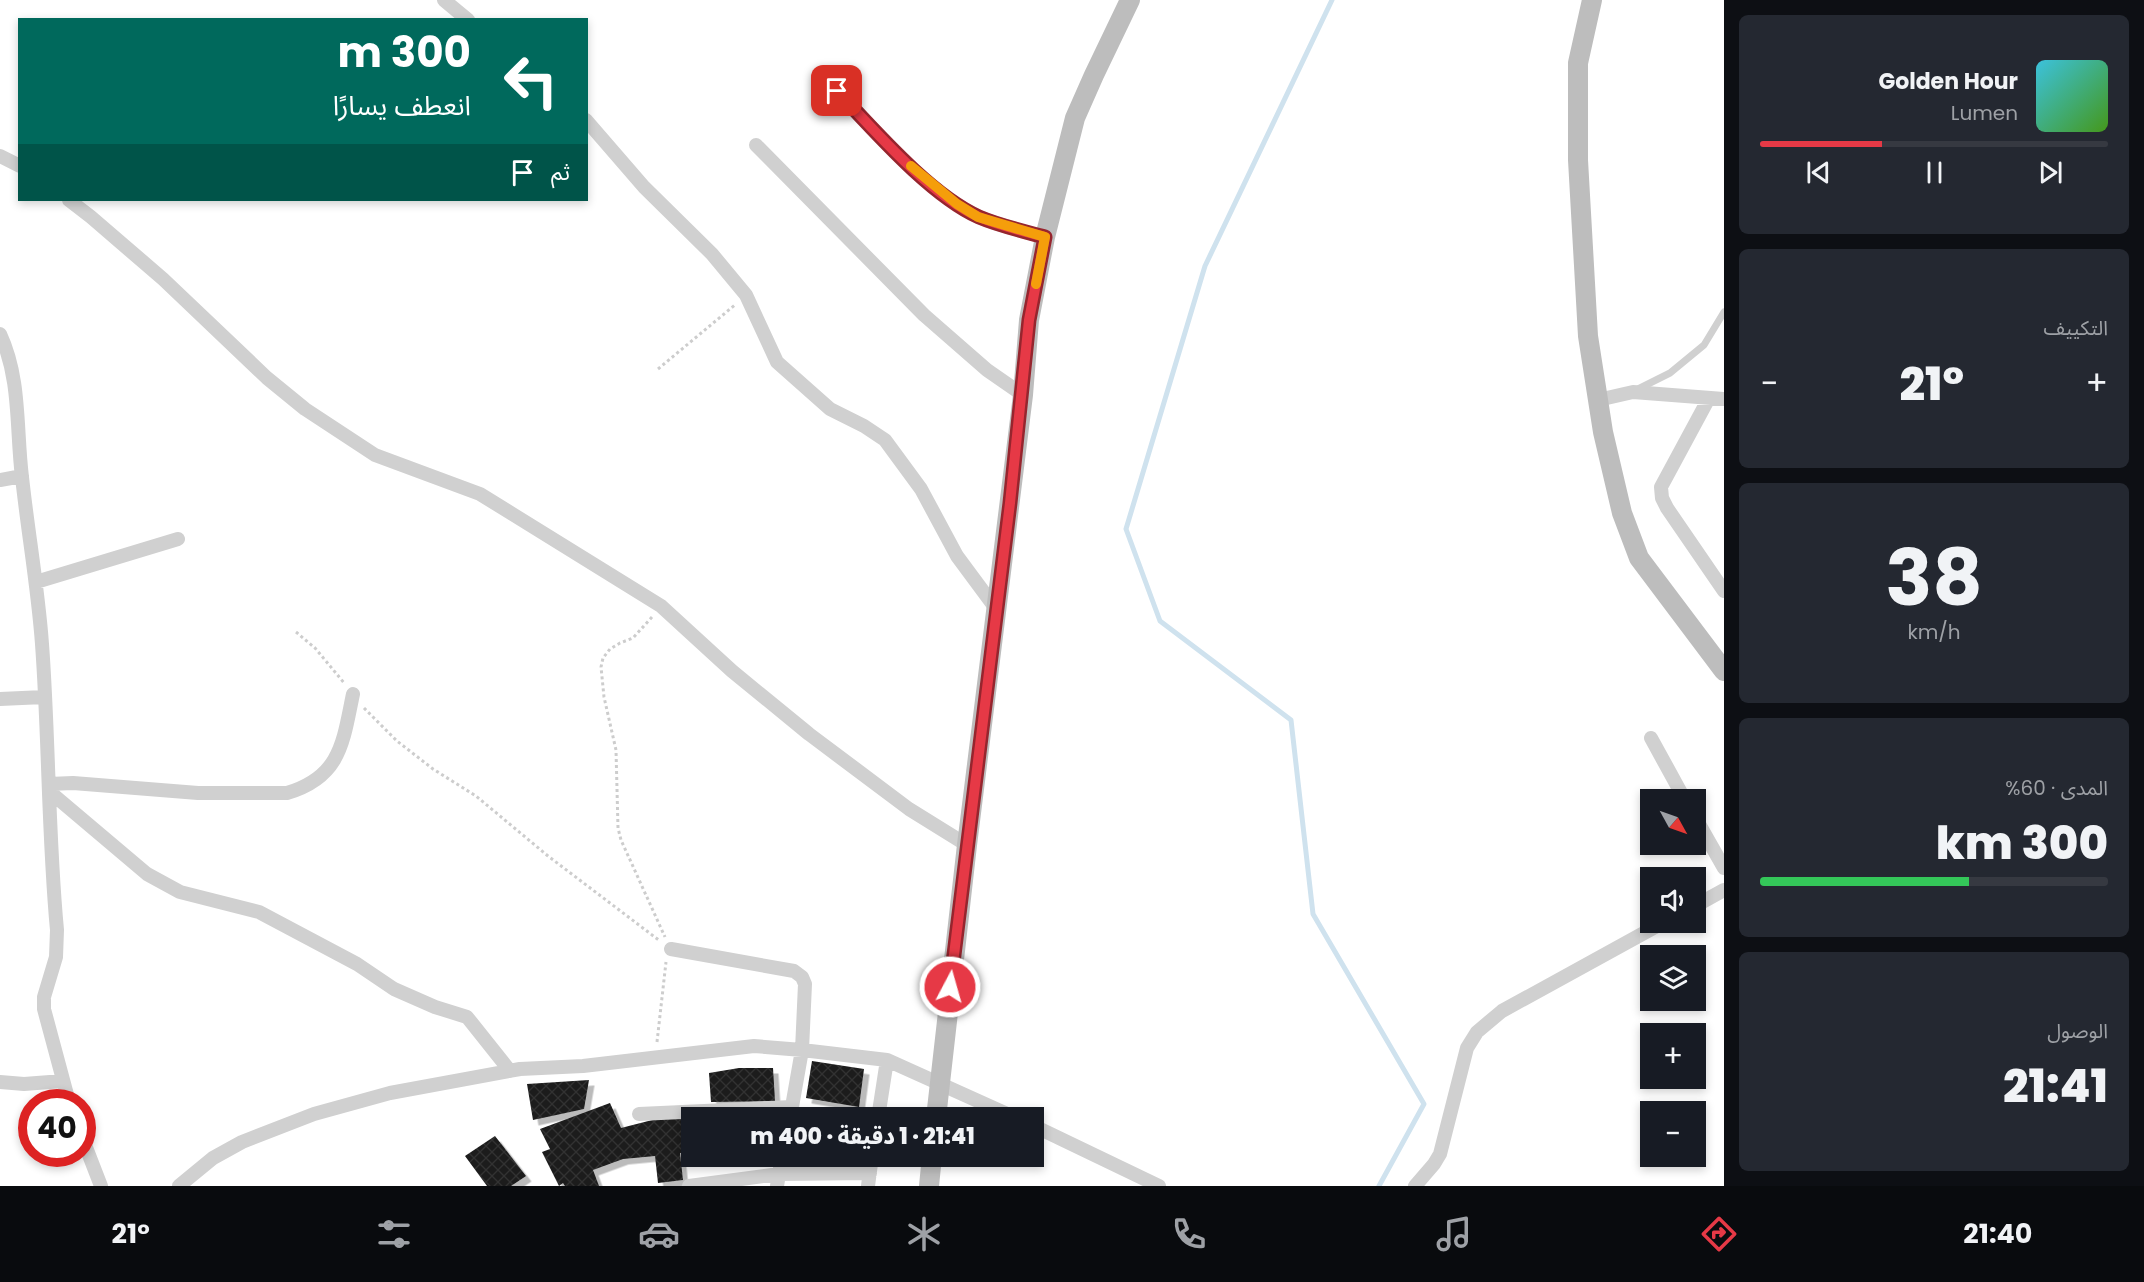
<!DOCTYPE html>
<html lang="ar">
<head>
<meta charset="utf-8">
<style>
  :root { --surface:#171b24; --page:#242831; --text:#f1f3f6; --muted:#9ea1a6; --line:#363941; --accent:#e63946 }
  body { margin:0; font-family:Poppins,"Noto Sans Arabic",sans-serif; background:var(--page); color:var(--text); direction:rtl; height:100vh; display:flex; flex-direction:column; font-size:22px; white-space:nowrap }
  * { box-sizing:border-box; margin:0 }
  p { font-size:20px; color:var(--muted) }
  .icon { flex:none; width:33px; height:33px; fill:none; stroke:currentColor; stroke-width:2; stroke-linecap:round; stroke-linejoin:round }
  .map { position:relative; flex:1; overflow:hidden; direction:ltr }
  .details { display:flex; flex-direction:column; gap:15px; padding:15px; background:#0d0f14; width:420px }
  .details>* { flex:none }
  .banner { position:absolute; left:18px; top:18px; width:570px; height:183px; border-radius:0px; box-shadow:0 3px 9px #0003; direction:rtl; background:#00695c; color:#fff; overflow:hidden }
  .needle { width:39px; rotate:130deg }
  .fabs { position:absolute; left:1640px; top:789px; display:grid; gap:12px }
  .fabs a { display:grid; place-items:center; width:66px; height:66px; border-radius:0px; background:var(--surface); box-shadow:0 3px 9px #0003; font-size:30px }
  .speed { position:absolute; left:18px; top:1089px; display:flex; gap:12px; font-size:30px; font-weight:700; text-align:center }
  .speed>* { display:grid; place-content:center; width:78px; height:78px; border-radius:50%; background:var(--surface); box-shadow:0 3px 9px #0003; line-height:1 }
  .speed .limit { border:9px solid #d22; background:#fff; color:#111 }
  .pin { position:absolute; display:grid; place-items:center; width:51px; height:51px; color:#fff; margin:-26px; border-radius:12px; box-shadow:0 3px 9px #0006 }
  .me { position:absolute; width:66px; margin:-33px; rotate:6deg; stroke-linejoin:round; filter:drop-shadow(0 0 4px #0008) }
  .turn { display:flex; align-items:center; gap:21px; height:126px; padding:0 18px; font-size:27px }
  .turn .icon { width:78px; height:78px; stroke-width:2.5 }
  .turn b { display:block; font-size:42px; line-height:51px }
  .then { display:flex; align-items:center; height:57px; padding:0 18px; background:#0003; gap:12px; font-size:22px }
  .big { font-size:45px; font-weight:800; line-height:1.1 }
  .details .card { flex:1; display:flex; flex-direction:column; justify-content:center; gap:9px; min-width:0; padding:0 21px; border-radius:9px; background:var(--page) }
  .details .dial { align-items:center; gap:0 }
  .dial b { font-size:78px; line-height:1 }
  .song { display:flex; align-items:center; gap:18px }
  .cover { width:72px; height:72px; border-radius:9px; background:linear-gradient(135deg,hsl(190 70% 55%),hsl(100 70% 35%)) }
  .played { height:6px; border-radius:3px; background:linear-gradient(90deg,var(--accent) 35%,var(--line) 35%) }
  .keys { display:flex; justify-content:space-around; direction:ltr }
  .heat { display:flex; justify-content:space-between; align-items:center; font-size:33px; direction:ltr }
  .charge { height:9px; border-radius:4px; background:linear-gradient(90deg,#34c759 60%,var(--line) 0) }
  .trip { position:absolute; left:681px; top:1107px; width:363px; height:60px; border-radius:0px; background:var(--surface); box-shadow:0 3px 9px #0003; font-weight:800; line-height:60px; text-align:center; direction:rtl }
  .dock { display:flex; height:96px; justify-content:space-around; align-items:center; background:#090b0e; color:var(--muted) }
  .dock .icon { width:42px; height:42px }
  .dock .active { color:var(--accent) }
  .dock b { font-size:27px; color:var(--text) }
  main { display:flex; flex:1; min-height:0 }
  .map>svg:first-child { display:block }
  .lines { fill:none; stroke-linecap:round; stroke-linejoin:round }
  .stream { stroke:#cfe2ee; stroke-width:5 }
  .building { fill:url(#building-cross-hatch); filter:url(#shadow) }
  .path { stroke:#cdcdcd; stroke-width:3; stroke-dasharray:3 3; stroke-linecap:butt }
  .lane { stroke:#d0d0d0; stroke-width:7 }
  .street { stroke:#d0d0d0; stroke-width:14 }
  .secondary { stroke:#bdbdbd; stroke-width:20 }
  .route-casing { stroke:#96252e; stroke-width:15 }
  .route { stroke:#e63946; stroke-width:10 }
  .slow { stroke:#f59e0b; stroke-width:10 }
</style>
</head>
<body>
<main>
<section class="details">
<div class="card">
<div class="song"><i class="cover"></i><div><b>Golden Hour</b><p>Lumen</p></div></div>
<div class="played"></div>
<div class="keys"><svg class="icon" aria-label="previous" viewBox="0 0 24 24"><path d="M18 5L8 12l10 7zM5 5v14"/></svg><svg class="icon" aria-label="pause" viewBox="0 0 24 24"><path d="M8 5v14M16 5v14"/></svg><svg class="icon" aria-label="next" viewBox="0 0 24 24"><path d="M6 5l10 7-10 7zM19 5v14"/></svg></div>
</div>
<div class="card"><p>التكييف</p>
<div class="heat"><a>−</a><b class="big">21°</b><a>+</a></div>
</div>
<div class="card dial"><b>38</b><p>km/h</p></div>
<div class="card"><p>المدى · 60%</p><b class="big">300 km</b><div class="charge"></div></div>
<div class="card"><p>الوصول</p><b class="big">21:41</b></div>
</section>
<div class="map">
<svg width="1724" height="1186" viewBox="0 0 1724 1186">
  <defs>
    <pattern id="building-cross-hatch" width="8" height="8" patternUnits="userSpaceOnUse" patternTransform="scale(1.5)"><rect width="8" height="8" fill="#1a1a1a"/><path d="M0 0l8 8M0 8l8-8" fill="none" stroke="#333"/></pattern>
    <filter id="shadow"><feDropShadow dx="5.5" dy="5.5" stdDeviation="0" flood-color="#0004"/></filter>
  </defs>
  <rect width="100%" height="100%" fill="#fff"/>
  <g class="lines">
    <path class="stream" d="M1332,0l-127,266 -79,263 34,92 131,99 22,194 111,190 -45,82"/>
  </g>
  <path class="building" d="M812,1061l52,8 -5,38 -53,-9z
    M739,1068h34l2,33 -64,1 -2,-29z
    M589,1080l-5,29 -51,11 -6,-36z
    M610,1103l11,25 43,-11 28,-1v36l-12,1 3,27 -25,3 -3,-27 -32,3 -30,11 6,16h-34l-2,-3 -4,3 -17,-34 8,-3 -10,-20z
    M800,1109l54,7v2h-56z
    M495,1136l31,40 -15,10h-24l-22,-30z
    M818,1156h32l-2,17 -34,-1z"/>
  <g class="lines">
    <path class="path" d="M658,369l78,-65
      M652,617l-19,21 -13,5 -10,6 -7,9 -2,9 3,30 12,53 2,78 3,12 44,97
      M296,632l19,16 30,36
      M364,708l33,33 36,28 43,27 72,60 112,85
      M657,1042l9,-80"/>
    <path class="lane" d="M1636,390l34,-17 34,-28 20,-33"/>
    <path class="street" d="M444,0l24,20
      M837,91c37,39 93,104 142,126 21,9 44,14 66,20
      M586,120l58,67 68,67 34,41 31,67 53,47 34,17 21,14 36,49 36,67 40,54
      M756,145l168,170 63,55 36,25
      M0,156l20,10
      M69,200l22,17 72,62 104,99 38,31 70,46 105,39 181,112 71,65 77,63 100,75 58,36
      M0,334c21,45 16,95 22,143 6,56 16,111 20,167 7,95 6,191 15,286l-1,27 -12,40v12l25,93
      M1709,398l-48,89 1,11 5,10 57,83
      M1598,400l35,-8 91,7
      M0,480l22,-4
      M36,582l142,-43
      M0,699l44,-2
      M1651,738l34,62
      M49,784l24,-1 125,10h89c54,-16 56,-51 66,-99
      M50,792l97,82 33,18 79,20 98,52 37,25 41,18 32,10 43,54
      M1695,817l29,51
      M1695,906l29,-16
      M671,949l123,22 8,6 3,7 -3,66 -12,68
      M0,1082l24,2 39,-3
      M639,1114l153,-7
      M878,1118l9,-58
      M1034,1126l125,60
      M82,1137l19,49
      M179,1186l34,-28 29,-16 72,-28 76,-21 130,-24 63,-3 171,-20 48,4 85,10 129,58
      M689,1186l90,-12 91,-1
      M777,1186l5,-30
      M868,1186l4,-30
      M1415,1186l19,-22 6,-10 27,-106 10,-16 25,-21 162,-89"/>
    <path class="secondary" d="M1592,0l-14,63v97l10,176 15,96 19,81 17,45 85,113
      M936,1118l31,-273 56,-450 6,-75 16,-83 30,-119 19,-43 36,-75
      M929,1186l3,-30"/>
  </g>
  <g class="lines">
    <g class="route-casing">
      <path id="route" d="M837,91c37,39 93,104 142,126 21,9 44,14 66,20l-16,83 -19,183 -60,484"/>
    </g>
    <use href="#route" class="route"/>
    <path class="slow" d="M911,166l46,38 21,13 67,20 -9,47"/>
  </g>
</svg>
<div class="fabs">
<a><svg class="needle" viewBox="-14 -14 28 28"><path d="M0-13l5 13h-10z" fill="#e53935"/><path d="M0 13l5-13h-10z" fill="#9ea1a6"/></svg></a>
<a><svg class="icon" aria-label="sound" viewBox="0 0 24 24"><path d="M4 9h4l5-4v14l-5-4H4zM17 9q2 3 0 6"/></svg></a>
<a><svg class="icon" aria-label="layers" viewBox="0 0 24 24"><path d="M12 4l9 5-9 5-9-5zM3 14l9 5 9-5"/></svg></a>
<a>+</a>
<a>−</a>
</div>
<div class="speed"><div class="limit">40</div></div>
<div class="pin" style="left:837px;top:91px;background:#d93025"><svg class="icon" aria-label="arrive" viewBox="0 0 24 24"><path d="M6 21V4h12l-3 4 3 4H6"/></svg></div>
<svg class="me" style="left:950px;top:987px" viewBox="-20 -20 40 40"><circle r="17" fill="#e63946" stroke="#fff" stroke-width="3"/><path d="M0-11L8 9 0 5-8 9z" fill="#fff"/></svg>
<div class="trip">21:41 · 1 دقيقة · 400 m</div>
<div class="banner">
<div class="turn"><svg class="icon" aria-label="left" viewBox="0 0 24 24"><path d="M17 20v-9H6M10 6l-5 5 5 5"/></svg><div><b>300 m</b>انعطف يسارًا</div></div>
<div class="then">ثم<svg class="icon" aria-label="arrive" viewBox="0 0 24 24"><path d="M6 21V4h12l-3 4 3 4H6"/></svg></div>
</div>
</div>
</main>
<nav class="dock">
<b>21:40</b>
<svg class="icon active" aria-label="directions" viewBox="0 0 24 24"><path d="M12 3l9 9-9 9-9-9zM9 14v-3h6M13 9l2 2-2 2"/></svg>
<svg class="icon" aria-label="music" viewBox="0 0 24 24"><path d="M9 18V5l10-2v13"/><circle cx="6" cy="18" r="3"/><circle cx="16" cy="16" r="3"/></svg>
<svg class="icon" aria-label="phone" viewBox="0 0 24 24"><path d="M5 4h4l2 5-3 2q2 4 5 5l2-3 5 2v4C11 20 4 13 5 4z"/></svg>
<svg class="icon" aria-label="climate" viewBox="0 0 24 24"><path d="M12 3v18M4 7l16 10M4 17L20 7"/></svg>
<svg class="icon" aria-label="car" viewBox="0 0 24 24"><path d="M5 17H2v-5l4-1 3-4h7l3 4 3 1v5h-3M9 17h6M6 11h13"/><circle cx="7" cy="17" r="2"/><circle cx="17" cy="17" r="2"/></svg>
<svg class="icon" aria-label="filters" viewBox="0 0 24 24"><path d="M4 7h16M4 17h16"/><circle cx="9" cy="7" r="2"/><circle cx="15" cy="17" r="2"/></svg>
<b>21°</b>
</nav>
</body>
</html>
